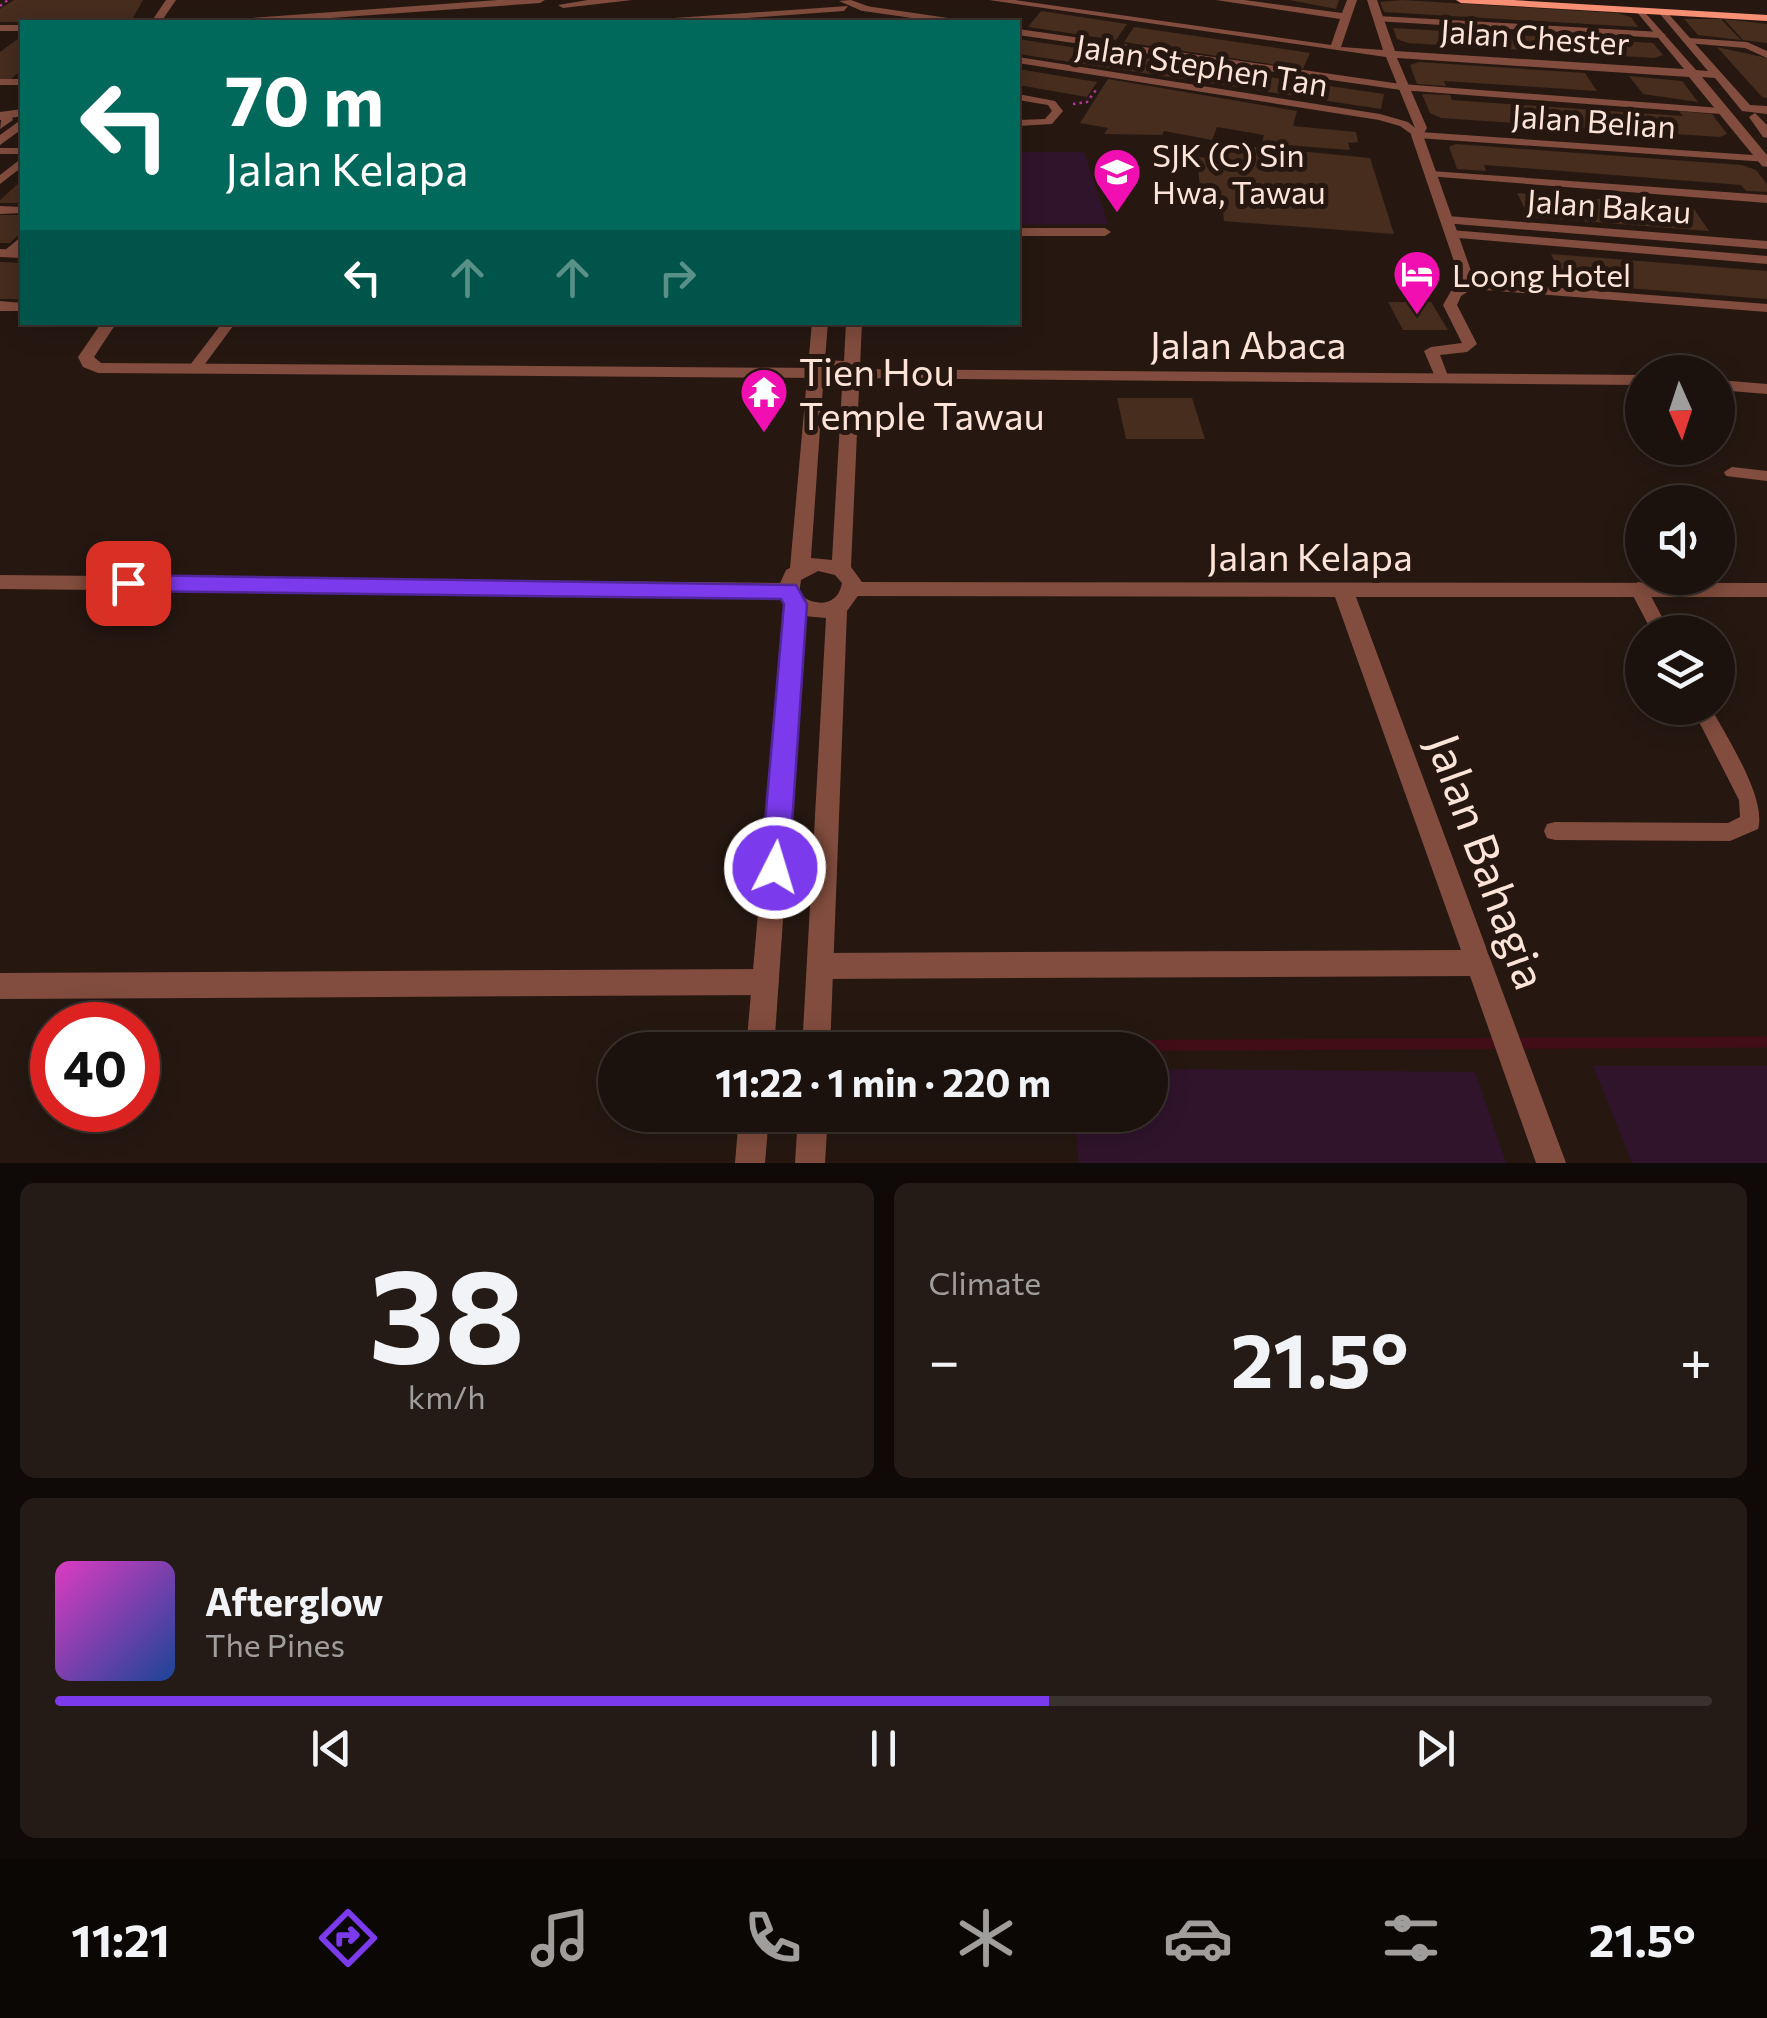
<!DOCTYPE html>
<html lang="en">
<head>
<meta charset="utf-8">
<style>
  :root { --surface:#1c120d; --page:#251b16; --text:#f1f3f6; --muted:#a09e9d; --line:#3a322e; --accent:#7c3aed }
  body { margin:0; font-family:Commissioner,sans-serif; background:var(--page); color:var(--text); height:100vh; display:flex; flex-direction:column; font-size:38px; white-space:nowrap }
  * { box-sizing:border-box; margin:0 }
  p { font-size:32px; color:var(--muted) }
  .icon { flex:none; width:55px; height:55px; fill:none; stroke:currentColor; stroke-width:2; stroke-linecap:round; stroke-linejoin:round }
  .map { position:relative; height:1163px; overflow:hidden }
  .sheet { display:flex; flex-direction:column; gap:20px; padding:20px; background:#0f0a07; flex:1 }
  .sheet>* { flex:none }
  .top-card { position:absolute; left:20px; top:20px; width:1000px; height:305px; border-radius:0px; box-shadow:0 5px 25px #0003,0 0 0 2px var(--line); background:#00695c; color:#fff; overflow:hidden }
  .needle { width:65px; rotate:177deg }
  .controls { position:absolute; left:1625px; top:355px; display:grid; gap:20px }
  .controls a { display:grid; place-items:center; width:110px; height:110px; border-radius:50%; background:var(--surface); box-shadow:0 5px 25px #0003,0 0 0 2px var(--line); font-size:50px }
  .speed { position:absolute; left:30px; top:1002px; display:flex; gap:20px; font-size:50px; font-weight:700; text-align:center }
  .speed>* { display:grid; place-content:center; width:130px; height:130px; border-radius:50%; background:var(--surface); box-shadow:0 5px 25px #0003,0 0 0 2px var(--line); line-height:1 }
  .speed .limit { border:15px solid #d22; background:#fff; color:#111 }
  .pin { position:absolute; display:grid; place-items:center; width:85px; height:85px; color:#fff; margin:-42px; border-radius:20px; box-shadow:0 5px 15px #0006 }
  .me { position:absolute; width:110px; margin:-55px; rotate:5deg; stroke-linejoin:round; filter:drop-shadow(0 0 8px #0008) }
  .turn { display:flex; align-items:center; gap:35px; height:210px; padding:0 40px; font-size:45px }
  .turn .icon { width:130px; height:130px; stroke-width:2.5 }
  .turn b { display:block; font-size:70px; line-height:85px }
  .lanes { display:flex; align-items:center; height:95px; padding:0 40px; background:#0003; justify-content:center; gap:50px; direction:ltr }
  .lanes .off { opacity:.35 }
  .big { font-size:75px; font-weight:700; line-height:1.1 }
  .sheet .widget { flex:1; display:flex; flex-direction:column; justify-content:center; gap:15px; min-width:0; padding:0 35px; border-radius:15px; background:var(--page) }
  .sheet .dial { align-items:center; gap:0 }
  .dial b { font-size:130px; line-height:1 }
  .song { display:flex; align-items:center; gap:30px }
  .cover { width:120px; height:120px; border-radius:15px; background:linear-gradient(135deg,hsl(310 70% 55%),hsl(220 70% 35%)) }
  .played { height:10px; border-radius:5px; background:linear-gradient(90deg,var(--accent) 60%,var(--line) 60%) }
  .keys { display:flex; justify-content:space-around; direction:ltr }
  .heat { display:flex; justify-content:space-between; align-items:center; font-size:55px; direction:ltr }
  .sheet .tiles { flex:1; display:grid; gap:20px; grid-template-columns:1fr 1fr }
  .widget:last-child { grid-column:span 2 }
  .trip { position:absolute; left:598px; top:1032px; width:570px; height:100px; border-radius:50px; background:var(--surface); box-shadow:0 5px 25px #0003,0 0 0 2px var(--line); font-weight:700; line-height:100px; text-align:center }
  .menu { display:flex; height:160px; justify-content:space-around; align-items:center; background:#0b0705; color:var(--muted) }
  .menu .icon { width:70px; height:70px }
  .menu .on { color:var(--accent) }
  .menu b { font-size:45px; color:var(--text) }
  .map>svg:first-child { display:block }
  .green { fill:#30142c }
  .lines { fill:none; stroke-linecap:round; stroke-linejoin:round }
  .stream { stroke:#420d17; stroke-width:11 }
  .building { fill:#462d1e }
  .path { stroke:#b237a3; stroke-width:2.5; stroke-dasharray:2.5 4; stroke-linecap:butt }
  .service { fill:#824d3e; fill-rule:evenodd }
  .minor { fill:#824d3e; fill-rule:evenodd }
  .tertiary { fill:#824d3e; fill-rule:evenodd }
  .secondary { fill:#f78f74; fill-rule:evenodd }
  .route { fill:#7c3aed; stroke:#51269a; stroke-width:2.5 }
  .labels { text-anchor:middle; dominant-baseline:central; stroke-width:10; stroke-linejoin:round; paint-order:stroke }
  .far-street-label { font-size:32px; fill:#fde3d8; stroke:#261811 }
  .far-poi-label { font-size:32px; fill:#fde3d8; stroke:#261811; text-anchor:start }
  .street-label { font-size:38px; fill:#fde3d8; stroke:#261811 }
  .poi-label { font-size:38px; fill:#fde3d8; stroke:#261811; text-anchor:start }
  .near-street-label { font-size:45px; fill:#fde3d8; stroke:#261811 }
</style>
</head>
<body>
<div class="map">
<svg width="1767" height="1163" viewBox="0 0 1767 1163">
  <rect width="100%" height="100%" fill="#261811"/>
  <path class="green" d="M1018,152h66l24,72 -90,1z
    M1767,1066v97h-135l-39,-97z
    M1150,1069l325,3 31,91h-427l-5,-48h76z"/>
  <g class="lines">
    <path class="stream" d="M847,1047l920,-5"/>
  </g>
  <path class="building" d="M14,0h129l-10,18 -13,4h-120v-13z
    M1289,0h50l-3,9z
    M1402,0l215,13 14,4 7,10 -254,-15 -4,-10z
    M1041,11l86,13 -11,16 -88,-13z
    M1684,19h37l20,21 -43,-5z
    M1724,19l43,5v19l-24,-3z
    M1134,27l137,20 39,6 -7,16 -179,-27z
    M1393,28l260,15 10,12 -9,3 -246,-15 -11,-4z
    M22,36v34l-11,9h-11v-27z
    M1018,39l131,20 3,-6 58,9 -3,6 177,26 -3,15 -363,-55z
    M1717,47l50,11v40l-5,-1z
    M1419,62l166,11 12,18 -153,-10 2,5 -29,-2 -7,-19z
    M1018,69l79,13 -10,15 -69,-12z
    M1629,76l53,5 16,21 -55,-8z
    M1108,79l189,32 -4,15 63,6 2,10 -10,1 2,7 -88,-7 2,-8 -47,-8 -5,13 -48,-9 -2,4 -58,-1 4,-6 -28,-5z
    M1422,94l28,1 2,5 231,16 -4,-5 33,3 15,20 -7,3 -279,-19 -11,-5z
    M1456,144l286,21 14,5 11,14v8l-21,-1 -5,-6 -257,-20 2,6 -29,-2 -8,-22z
    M1236,145l134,13 24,76 -170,-13 -3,-31 -21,-1 -3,-32 23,2 -2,-12 18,1z
    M22,180v23h-22v-3z
    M1517,193l175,13 17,25 -180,-14z
    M0,215h22v16l-12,12h-10z
    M1551,254l216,17v28l-202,-16z
    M0,262l22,1v36h-22z
    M1388,302h43l17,28h-45z
    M1117,398h75l13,41h-79z"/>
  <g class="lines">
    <path class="path" d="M0,6l8,-6
      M1073,104l14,-2 9,-12"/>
    <path class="service" d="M866,6l89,13 5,3h-20l-77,-11z
      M1378,16l283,16 5,3 -5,3 -286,-17v-4z
      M0,25h22v6h-22z
      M1018,29l383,55 320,24 5,3 -5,3 -320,-24 -383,-55z
      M1689,38l58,4 20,9v7l-22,-10 -59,-5 -2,-2z
      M1018,57l362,57 28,8 12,10 347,24v6l-350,-24 -17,-12 -21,-6 -361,-57z
      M0,79h22v6h-22z
      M1018,94l37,7 8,10 -11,13 -34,2v-6l27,-1 7,-8 -4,-6 -30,-5z
      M2,114h8l3,6 -13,9z
      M0,148h22v6h-22z
      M22,158v9l-22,17v-9z
      M1431,171l336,24v8l-340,-27 -2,-2z
      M0,206l22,1v6l-22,1z
      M1447,216l320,25v8l-324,-26 -2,-3z
      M1018,228h87l6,4 -6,4h-87z
      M1451,230l316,26v8l-320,-27v-6z
      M22,236v11l-10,10h-8v-6z
      M1469,281l298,23v8l-295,-23 -11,7 -4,9 20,39 -10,8 -27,3 8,21 -2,3h-10l-12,-28 7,-4 31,-4 -19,-38 8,-14z
      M223,322h13l-37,50h-10l-2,-3z
      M1732,467l35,4v10l-41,-5 -2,-4z
      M1638,582l6,1 26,49h-18l-23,-44z
      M1692,708h19c15,28 56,90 47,121l-28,12 -175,-1 -8,-2 -3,-7 3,-7 8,-2 173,1 12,-6 -1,-17z"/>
    <path class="minor" d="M498,0h47l-5,3 -266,19h-41l5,-3z
      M588,0h44l-69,8 -5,-3z
      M989,0h26l316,45 9,-26 -124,-19h28l98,13 5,-13h10l-16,47 42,3 -16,-50h10l18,51 289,18 -48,-58 5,-3 55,62 12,1 -48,-57 4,-5 86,96 17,1v8l-25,-3 -27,-33 -13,-1 65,78v12l-5,-1 -73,-89 -292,-19 30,70 -4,7 53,150 -7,4 -7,-4 -51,-150 4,-7 -29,-71z
      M848,6l-4,5 -150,11h-39l5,-3z
      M22,109v7l-22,4v-8z
      M1755,113l12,12v13l-4,-1 -14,-20z
      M0,249l22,1v8l-22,-1z
      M0,301l22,2v8h-22z
      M102,322h15l-23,35 7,6 715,5 8,5 -8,5 -718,-5 -15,-6 -5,-10z
      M852,369l790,6v10l-796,-7 -2,-4z
      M1718,380l49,4v10l-49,-4z
      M0,575l787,8 10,7 -10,7 -787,-8z
      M852,582l915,1v14h-411l210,566h-30l-66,-187 -650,3 -9,-4 -4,-9 4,-9 9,-4 641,-3 -126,-353 -483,-1 -10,-7z
      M766,969l9,4 4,9 -4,9 -9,4 -766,4v-26z"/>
    <path class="tertiary" d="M166,0h10l-15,22h-10z
      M851,0l19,7 1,2 -9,2 -23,-10z
      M22,119v10l-22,16v-10z
      M812,322h16l-3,38 19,1 2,-39h16l-11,245 11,15 -2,11 -13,18 -17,439h-28l24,-432 -22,-2 -30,434h-28l39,-445 -8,-15 9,-20 4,-2zM834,368l7,2 1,5 -5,3 -10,-1 -1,-5zM823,386l19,2 -10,172 -21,-2zM818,571l17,4 7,8c-4,24 -27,24 -43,11l2,-14z
      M739,1115h30l-4,48h-30z
      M798,1115h30l-3,48h-30z"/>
    <path class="secondary" d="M1456,0h57l254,15v6l-306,-18z"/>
  </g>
  <path class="route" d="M128,575l668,10 11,19 -18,264 -4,9 -10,4 -10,-4 -4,-9 23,-264 -3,-5 -653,-8 -11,-8z"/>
  <defs>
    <g id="school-pin" transform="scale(2.5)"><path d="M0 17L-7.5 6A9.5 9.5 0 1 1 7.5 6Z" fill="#f20fb2" stroke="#261811"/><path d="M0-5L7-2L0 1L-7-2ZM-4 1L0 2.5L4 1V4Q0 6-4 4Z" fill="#fff"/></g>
    <g id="hotel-pin" transform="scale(2.5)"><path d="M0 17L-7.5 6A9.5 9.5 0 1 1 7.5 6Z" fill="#f20fb2" stroke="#261811"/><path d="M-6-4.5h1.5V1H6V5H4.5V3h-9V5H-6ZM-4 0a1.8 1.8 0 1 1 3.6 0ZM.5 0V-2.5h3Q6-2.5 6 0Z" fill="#fff"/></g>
    <g id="temple-pin" transform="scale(2.5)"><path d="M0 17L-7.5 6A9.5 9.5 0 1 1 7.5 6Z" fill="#f20fb2" stroke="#261811"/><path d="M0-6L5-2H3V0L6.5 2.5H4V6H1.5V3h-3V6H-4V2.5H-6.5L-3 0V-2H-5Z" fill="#fff"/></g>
  </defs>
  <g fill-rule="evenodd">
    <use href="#school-pin" x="1117" y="172"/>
    <use href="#hotel-pin" x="1417" y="274"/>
    <use href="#temple-pin" x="764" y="392"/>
  </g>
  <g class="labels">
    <g class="far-street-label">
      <text transform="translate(1535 36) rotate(4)">Jalan Chester</text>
      <text transform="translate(1202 64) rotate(9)">Jalan Stephen Tan</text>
      <text transform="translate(1594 120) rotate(4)">Jalan Belian</text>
      <text transform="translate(1609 205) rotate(4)">Jalan Bakau</text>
    </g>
    <g class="far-poi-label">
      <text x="1152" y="154">SJK (C) Sin<tspan x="1152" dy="37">Hwa, Tawau</tspan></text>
      <text x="1452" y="274">Loong Hotel</text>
    </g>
    <g class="street-label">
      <text x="1248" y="343">Jalan Abaca</text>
      <text x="1310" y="555">Jalan Kelapa</text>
    </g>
    <g class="poi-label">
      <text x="799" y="370">Tien Hou<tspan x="799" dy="44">Temple Tawau</tspan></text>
    </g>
    <g class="near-street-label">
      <text transform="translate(1489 861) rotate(70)">Jalan Bahagia</text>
    </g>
  </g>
</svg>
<div class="controls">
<a><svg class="needle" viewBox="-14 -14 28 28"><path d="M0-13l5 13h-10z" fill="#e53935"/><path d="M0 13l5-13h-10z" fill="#a09e9d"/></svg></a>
<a><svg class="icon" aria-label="sound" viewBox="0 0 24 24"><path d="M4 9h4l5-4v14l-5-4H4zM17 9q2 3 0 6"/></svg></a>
<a><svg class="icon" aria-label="layers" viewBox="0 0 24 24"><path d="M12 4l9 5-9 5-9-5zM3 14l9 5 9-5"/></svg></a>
</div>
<div class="speed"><div class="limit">40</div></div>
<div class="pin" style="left:128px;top:583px;background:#d93025"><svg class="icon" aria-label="arrive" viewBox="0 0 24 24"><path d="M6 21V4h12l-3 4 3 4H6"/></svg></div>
<svg class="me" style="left:775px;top:868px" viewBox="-20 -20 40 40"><circle r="17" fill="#7c3aed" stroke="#fff" stroke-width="3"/><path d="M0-11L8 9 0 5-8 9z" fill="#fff"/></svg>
<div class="trip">11:22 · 1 min · 220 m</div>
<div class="top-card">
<div class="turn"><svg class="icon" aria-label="left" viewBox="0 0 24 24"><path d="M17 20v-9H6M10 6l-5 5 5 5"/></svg><div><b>70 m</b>Jalan Kelapa</div></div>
<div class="lanes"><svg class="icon" aria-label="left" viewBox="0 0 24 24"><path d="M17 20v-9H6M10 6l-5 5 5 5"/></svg><svg class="icon off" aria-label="ahead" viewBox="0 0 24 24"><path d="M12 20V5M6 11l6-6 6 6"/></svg><svg class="icon off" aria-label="ahead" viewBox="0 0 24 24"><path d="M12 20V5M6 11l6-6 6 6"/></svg><svg class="icon off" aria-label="right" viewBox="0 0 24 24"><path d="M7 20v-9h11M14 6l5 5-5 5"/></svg></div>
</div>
</div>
<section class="sheet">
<div class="tiles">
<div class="widget dial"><b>38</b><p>km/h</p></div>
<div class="widget"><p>Climate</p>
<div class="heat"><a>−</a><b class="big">21.5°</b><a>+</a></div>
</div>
<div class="widget">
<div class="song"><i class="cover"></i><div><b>Afterglow</b><p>The Pines</p></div></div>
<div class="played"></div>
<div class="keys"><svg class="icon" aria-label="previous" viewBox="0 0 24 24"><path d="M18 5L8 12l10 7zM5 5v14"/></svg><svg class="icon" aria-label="pause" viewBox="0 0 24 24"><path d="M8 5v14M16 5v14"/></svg><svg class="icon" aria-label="next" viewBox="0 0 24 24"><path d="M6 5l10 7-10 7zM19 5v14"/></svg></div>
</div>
</div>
</section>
<nav class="menu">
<b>11:21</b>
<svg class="icon on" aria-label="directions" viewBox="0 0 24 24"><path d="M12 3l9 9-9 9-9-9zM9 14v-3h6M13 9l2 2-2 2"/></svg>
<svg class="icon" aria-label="music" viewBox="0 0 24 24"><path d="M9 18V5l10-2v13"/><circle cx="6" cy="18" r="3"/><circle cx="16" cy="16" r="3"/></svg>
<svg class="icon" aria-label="phone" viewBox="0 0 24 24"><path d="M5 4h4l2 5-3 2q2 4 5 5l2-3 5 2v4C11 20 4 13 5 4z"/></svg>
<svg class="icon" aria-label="climate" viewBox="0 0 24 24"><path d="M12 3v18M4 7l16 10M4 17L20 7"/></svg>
<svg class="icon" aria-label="car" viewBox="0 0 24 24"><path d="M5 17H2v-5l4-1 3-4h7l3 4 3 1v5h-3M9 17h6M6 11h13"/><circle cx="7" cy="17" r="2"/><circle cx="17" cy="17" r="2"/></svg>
<svg class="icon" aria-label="filters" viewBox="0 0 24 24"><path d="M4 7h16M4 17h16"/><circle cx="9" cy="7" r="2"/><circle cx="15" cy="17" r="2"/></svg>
<b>21.5°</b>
</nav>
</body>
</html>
